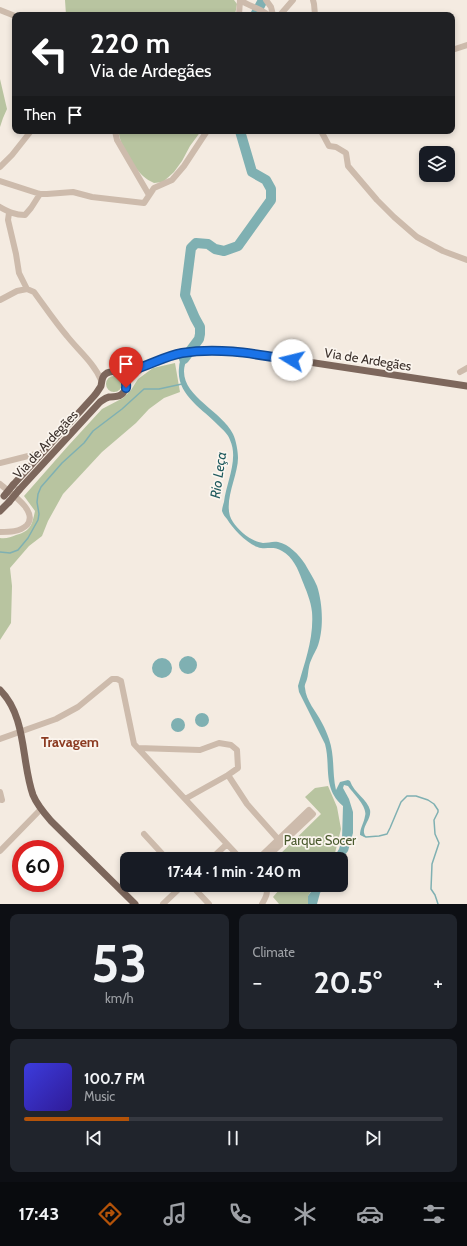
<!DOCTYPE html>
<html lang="en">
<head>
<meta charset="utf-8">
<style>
  :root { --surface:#171b24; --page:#20242c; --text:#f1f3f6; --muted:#9ea1a6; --line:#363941; --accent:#b45309 }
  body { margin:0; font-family:Cabin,sans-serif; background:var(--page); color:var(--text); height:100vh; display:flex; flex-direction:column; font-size:15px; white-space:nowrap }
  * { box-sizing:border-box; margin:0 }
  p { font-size:13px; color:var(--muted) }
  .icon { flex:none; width:22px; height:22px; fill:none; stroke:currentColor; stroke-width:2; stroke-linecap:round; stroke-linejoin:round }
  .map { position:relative; height:904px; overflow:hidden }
  .details { display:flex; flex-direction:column; gap:10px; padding:10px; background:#0d0f14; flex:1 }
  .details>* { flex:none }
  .guide { position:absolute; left:12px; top:12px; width:443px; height:122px; border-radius:8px; box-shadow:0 2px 6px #0003; background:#202124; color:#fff; overflow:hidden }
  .fabs { position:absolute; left:419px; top:146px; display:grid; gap:8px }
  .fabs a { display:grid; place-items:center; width:36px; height:36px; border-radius:8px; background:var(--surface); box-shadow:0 2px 6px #0003; font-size:20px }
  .speed { position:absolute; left:12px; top:840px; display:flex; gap:8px; font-size:20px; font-weight:700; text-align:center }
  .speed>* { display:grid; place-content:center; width:52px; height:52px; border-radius:50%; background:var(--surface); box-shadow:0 2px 6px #0003; line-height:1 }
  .speed .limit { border:6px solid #d22; background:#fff; color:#111 }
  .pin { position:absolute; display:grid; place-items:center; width:34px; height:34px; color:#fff; margin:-41px -17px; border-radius:50% 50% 50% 0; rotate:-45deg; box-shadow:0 0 4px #0007 }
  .pin .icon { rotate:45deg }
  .me { position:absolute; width:44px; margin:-22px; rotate:279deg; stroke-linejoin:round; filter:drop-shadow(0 0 3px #0008) }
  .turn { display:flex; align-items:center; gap:14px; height:84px; padding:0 12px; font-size:18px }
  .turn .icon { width:52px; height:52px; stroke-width:2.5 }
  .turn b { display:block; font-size:28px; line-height:34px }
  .then { display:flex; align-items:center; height:38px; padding:0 12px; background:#0003; gap:8px; font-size:15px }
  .big { font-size:30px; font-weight:700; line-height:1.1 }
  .details .card { flex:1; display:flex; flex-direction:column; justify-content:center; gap:6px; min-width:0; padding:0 14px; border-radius:8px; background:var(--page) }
  .details .dial { align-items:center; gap:0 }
  .dial b { font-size:52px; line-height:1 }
  .song { display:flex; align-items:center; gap:12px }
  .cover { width:48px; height:48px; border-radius:6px; background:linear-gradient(135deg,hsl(240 70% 55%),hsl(250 70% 35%)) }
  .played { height:4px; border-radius:2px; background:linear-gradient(90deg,var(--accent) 25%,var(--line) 25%) }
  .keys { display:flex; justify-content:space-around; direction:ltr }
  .heat { display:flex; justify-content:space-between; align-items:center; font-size:22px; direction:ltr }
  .details .tiles { flex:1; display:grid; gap:10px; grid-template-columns:1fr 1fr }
  .card:last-child { grid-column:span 2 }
  .trip { position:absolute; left:120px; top:852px; width:228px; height:40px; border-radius:8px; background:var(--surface); box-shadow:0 2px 6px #0003; font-weight:700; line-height:40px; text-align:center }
  .dock { display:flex; height:64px; justify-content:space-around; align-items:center; background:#090b0e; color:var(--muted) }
  .dock .icon { width:28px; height:28px }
  .dock .selected { color:var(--accent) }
  .dock b { font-size:18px; color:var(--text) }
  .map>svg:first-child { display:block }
  .green { fill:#b8c4a0 }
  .water { fill:#7fb0b2 }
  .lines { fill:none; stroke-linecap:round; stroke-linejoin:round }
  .stream { stroke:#7fb0b2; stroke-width:1.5 }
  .river { stroke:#7fb0b2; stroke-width:10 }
  .minor { stroke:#cdbbac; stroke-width:6 }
  .major { stroke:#7d675c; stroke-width:7 }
  .major-bridge { stroke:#7d675c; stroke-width:7 }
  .route-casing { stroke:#114b97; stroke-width:10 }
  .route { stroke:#1a73e8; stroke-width:7 }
  .labels { text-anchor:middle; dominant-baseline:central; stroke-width:3.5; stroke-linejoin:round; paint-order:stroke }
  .street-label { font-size:13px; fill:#3b302b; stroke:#fbf5ee }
  .park-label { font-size:13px; fill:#4a5a2e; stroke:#fbf5ee }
  .water-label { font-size:14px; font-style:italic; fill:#1f5a5e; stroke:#fbf5ee }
  .neighbourhood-label { font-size:14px; font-weight:bold; fill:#8c3b22; stroke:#fbf5ee }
</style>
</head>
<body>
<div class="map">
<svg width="467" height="904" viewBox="0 0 467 904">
  <rect width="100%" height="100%" fill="#f4ebe1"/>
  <path class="green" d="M65,0h169l3,4 -2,11h-169z
    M0,79l7,30 -4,9 -3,9z
    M119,131h82l-11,15 -8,15 -8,11 -11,10 -9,1c-4,-2 -8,-4 -11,-7 -9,-8 -25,-33 -24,-45z
    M175,363l5,29 -16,6 -15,11 -13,14 -34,29 -39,42 -15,27 -6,15 -13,10 -19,22 2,18 -1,37 -11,17v-102c6,1 11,-1 16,-3 15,-4 16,-10 19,-24l-11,-15 44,-50 34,-37 21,-11 8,-8 7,-11 15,-11z
    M106 384a8 8 0 1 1 16 0a8 8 0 1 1-16 0Z
    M328,786l9,21 4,22 -6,24 -4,6h-56l46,-45 -16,-17 10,-9z
    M275,885h40l-7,11v8h-29l-6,-7 6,-7z"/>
  <path class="water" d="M191,352c-26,39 28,54 42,82 3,6 5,17 5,24 0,19 -17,47 -5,64 6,9 19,20 30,21 5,0 10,-2 15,-1 11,2 21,13 27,22 4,7 9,15 12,22 6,18 7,45 0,62 -3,6 -7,13 -8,19 -1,4 -1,9 -2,12 -1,4 -3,6 -2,9 1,13 11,23 17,35 3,5 5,11 7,16 6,17 3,35 7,51l4,-8 8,-2 2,1c4,12 18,19 20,29 2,10 -11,18 -4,27l-6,-2c0,-7 4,-12 5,-19 3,-9 -12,-23 -17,-30l-4,-1 -1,3 6,11 4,13v21l-5,18 -7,9 -8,-1 6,-10 3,-10 1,-33c-21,-18 -12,-40 -18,-62l-26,-52 -1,-6c7,-25 16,-48 14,-74 -1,-11 -6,-22 -10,-32 -4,-11 -9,-23 -20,-29 -8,-5 -14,-2 -21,-3 -12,-2 -28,-19 -34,-29 -2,-2 -4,-5 -5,-8 0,-2 1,-6 2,-9 2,-19 15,-43 6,-62 -2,-6 -7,-10 -11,-14 -16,-17 -43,-31 -40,-58 0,-5 2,-10 3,-14z
    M179 665a9 9 0 1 1 18 0a9 9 0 1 1-18 0Z
    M152 668a10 10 0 1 1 20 0a10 10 0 1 1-20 0Z
    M195 720a7 7 0 1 1 14 0a7 7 0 1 1-14 0Z
    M171 725a7 7 0 1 1 14 0a7 7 0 1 1-14 0Z
    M316,885h9l-5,8 -3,11h-9v-8z"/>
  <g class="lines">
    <path class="stream" d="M0,552l10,1 8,-3 10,-12 10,-18 1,-6 -2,-12 1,-8 3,-7 21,-24 22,-20 9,-12 29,-22 22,-20h15l23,-5
      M362,835l4,2 13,-1 8,-2 3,-6 11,-26 6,-6h9l12,4 6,4 4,6v2l-4,8 1,14 4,9 -7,21 -1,25 4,6 3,9"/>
    <path class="river" d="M255,15l8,-15
      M184,359l15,-20 1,-5v-7l-5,-9 -10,-23 6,-47 5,-5 12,1 7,5 9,2 14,-5 33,-46v-11l-5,-9 -14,-8 -12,-41"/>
    <path class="minor" d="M240,0c9,6 19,8 27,14v1
      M266,0l5,7 2,8
      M313,0l1,4 1,11
      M0,10l15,6
      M239,15l1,-15
      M280,15l13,-15
      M452,50l15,-5
      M115,131l2,9 32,55
      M321,131l8,15 7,1 10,6 2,13 29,34 17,17 23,20 26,14 24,9
      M0,167l12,-12 19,-24
      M0,181l40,13h7l26,-2 19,5 52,6 10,-15 18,-8 12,-14 23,-35
      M0,207c9,5 15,8 25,8l6,-7 9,-14
      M9,213l-1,7 8,34 3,19 8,16 7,3c11,15 21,30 33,44 11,14 27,27 34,44
      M0,300l17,-9 10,-2
      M460,372l7,-4
      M0,463l44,-11
      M0,484c9,8 39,27 27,41 -7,7 -18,7 -27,7
      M0,739l56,-20 22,-12 34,-28h5l4,2 13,63 51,55 43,-24
      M138,748l62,2 19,-7 12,2 6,5 1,18 -10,7 19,29 31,35
      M0,792l2,8
      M185,799l56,60
      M144,834l23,25
      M0,851l41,-42
      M211,859l16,-15
      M258,859l51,-49 4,4 -48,45
      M191,885l18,19
      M163,904l20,-19
      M262,904c4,-7 7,-12 3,-19"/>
    <path class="major" d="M13,485l81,-89c3,-3 5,-7 7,-10 1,-6 1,-10 6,-13 6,-3 18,-1 25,-3 13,-3 25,-9 37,-13 23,-8 49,-7 73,-5l225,34
      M19,490l81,-88c3,-2 5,-4 9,-5 5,-1 10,1 14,-4 3,-3 2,-6 3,-9 2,-6 8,-10 13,-14
      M0,511l9,-9
      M0,690c27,27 21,71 33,105 4,10 11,18 18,26l84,83"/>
    <path class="major-bridge" d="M4,496l9,-11
      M9,502l10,-12"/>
  </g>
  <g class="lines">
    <g class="route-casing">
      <path id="route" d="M126,388c1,-8 -2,-12 -9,-16 5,-1 11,-1 16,-2 17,-5 32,-14 49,-17 37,-6 73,1 110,7"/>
    </g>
    <use href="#route" class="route"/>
  </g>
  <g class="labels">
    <g class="street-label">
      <text transform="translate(368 359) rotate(9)">Via de Ardegães</text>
      <text transform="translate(45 444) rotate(-47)">Via de Ardegães</text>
    </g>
    <g class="park-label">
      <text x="320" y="840">Parque Socer</text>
    </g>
    <g class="water-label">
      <text transform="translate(218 475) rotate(-82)">Rio Leça</text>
    </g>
    <g class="neighbourhood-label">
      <text x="70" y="742">Travagem</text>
    </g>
  </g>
</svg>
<div class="fabs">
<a><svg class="icon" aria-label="layers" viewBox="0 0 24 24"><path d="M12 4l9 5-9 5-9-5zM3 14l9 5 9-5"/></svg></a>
</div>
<div class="speed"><div class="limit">60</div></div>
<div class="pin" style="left:126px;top:388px;background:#d93025"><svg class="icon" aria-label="arrive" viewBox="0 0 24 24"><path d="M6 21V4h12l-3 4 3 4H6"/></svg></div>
<svg class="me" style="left:292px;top:360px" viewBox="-20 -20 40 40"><circle r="19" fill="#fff"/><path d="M0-13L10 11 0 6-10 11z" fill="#1a73e8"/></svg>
<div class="trip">17:44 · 1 min · 240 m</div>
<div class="guide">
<div class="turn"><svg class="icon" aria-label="left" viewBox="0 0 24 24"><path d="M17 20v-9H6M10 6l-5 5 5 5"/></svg><div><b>220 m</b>Via de Ardegães</div></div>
<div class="then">Then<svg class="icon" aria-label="arrive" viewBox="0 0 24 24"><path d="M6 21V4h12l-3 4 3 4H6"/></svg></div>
</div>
</div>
<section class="details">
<div class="tiles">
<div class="card dial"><b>53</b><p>km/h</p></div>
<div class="card"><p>Climate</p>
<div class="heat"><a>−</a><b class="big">20.5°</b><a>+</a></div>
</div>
<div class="card">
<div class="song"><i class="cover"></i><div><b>100.7 FM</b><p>Music</p></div></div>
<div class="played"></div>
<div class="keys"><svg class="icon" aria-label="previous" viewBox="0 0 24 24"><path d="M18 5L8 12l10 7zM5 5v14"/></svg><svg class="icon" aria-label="pause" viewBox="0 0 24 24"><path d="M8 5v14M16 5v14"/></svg><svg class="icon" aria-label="next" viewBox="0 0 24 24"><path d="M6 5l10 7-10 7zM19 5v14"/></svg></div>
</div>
</div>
</section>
<nav class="dock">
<b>17:43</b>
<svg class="icon selected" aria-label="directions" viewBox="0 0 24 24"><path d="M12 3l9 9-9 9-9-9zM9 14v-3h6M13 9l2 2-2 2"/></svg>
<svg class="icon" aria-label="music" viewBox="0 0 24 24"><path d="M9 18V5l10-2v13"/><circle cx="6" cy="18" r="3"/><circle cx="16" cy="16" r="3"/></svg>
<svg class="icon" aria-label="phone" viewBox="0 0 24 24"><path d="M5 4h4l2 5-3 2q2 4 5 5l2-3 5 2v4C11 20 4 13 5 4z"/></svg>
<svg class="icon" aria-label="climate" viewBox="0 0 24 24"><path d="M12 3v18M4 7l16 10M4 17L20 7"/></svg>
<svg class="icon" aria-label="car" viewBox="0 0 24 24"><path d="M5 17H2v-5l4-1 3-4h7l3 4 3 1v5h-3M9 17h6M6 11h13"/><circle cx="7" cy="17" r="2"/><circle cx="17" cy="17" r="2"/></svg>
<svg class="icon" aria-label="filters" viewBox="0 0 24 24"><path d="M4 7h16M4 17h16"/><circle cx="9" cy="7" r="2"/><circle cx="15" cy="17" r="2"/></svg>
</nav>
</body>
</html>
